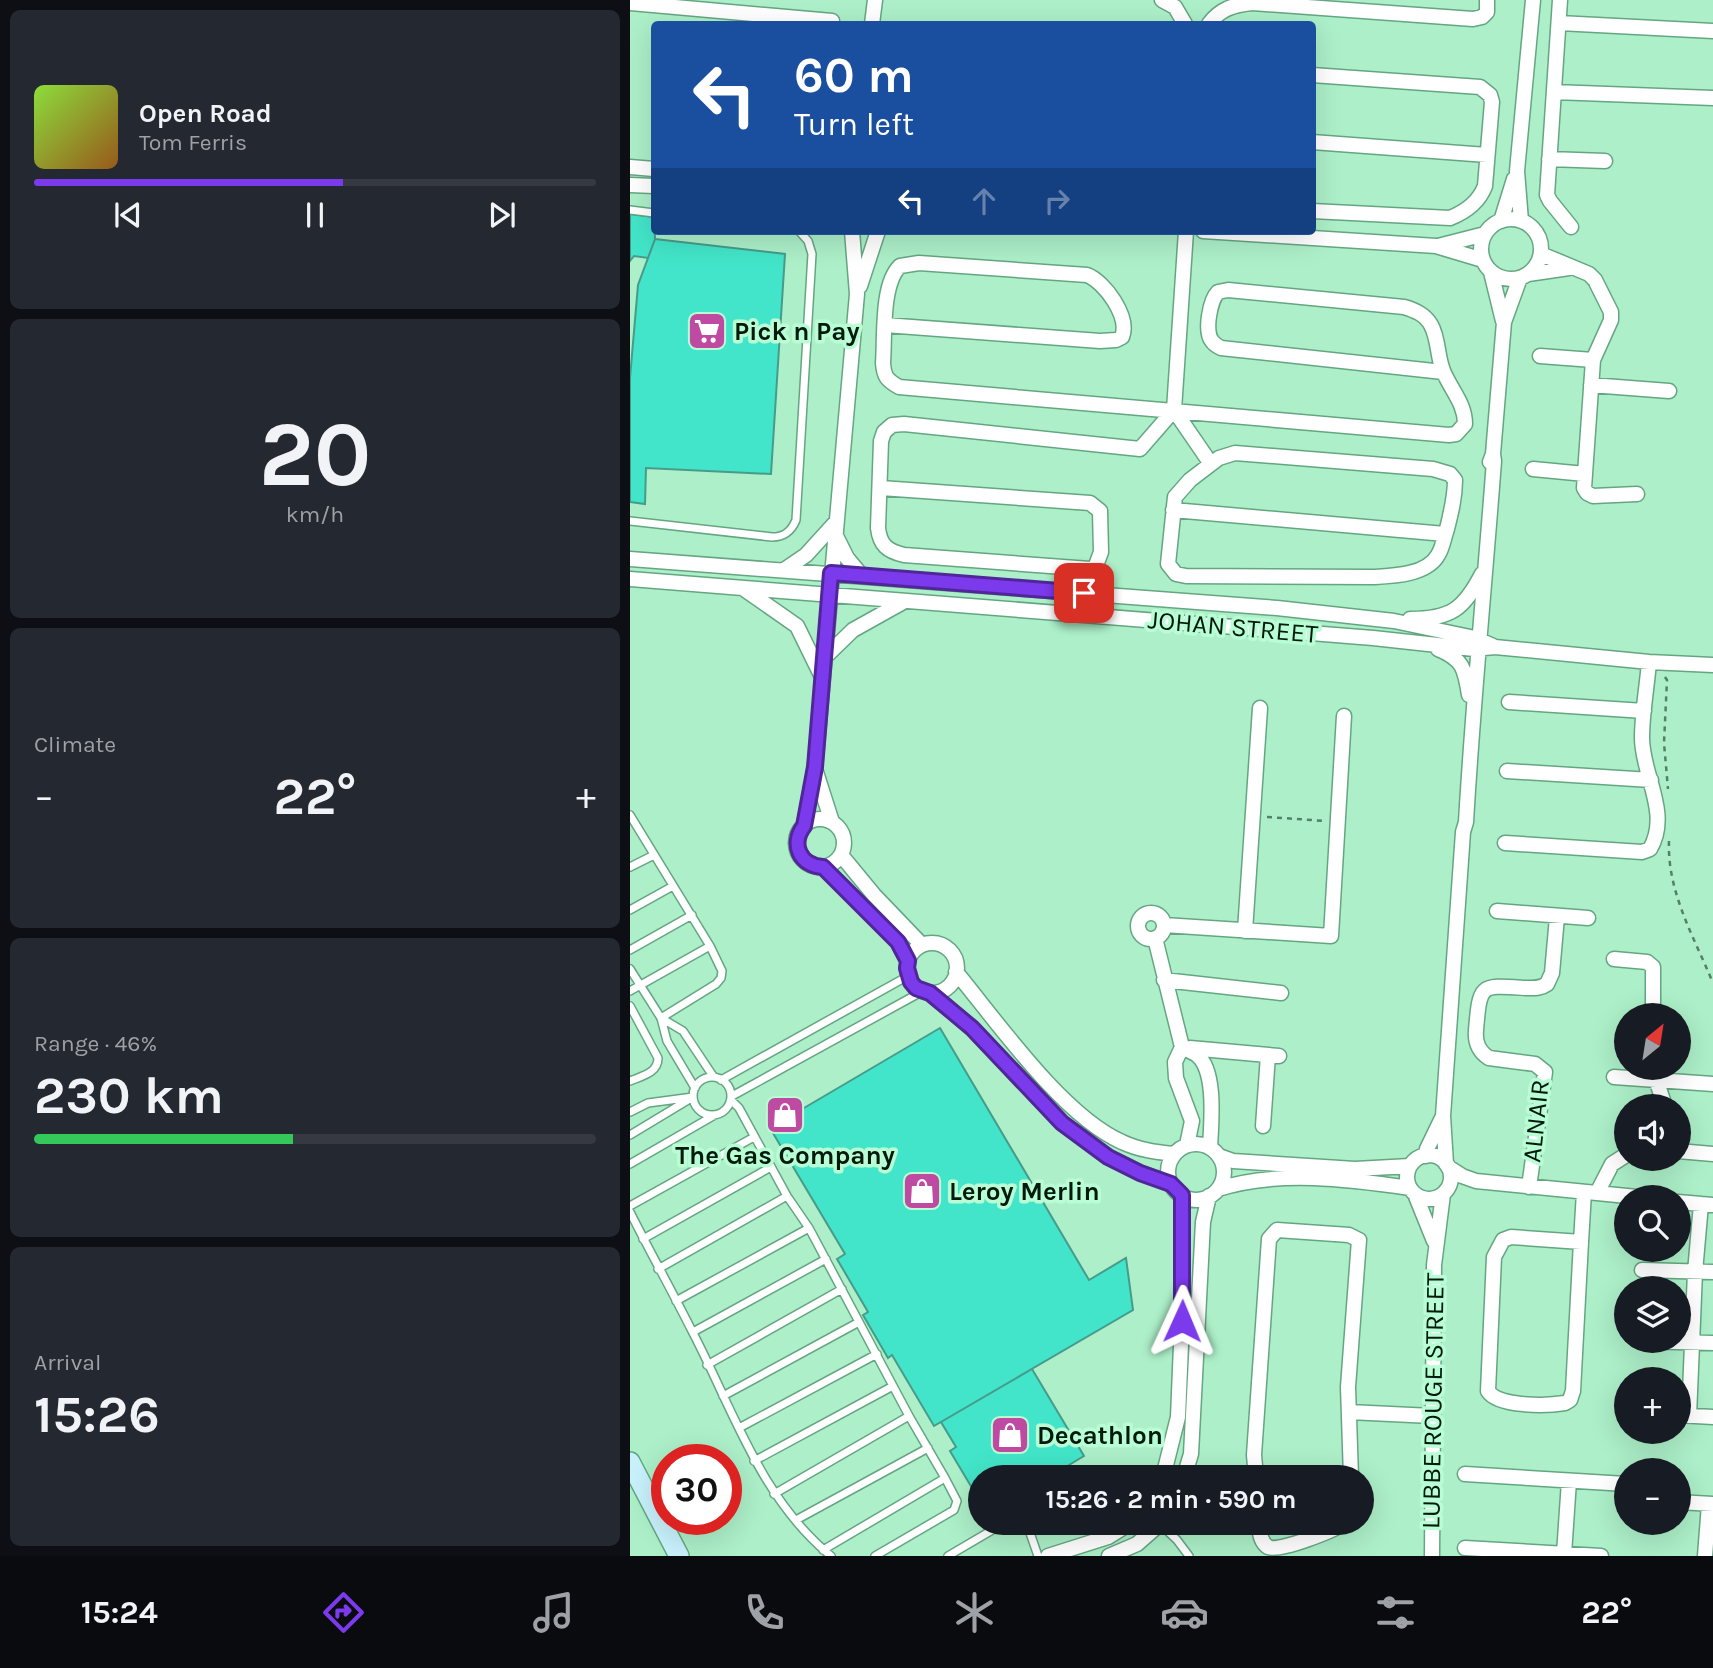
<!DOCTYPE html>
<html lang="en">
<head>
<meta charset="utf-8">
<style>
  :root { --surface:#171b24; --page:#242831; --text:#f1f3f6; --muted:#9ea1a6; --line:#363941; --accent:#7c3aed }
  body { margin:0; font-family:Karla,sans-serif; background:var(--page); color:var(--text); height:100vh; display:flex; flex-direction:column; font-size:26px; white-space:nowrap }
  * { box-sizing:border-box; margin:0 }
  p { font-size:23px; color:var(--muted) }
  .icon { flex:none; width:38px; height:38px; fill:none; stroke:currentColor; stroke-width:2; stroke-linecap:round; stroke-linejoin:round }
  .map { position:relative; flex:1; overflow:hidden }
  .sheet { display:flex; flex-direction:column; gap:10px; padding:10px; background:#0d0f14; width:630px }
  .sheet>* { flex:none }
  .banner { position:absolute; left:21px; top:21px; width:665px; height:214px; border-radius:7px; box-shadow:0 7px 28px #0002; background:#1a4fa0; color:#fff; overflow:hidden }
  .needle { width:46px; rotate:30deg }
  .controls { position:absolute; left:984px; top:1003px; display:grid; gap:14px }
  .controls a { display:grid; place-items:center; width:77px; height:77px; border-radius:50%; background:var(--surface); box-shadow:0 7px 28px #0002; font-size:35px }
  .speed { position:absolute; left:21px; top:1444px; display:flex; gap:14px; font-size:35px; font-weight:700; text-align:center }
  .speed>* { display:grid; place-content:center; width:91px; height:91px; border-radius:50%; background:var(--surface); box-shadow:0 7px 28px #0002; line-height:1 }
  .speed .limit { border:10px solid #d22; background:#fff; color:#111 }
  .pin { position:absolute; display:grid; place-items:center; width:60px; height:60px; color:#fff; margin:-30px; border-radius:14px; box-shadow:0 4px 10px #0006 }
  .me { position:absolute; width:77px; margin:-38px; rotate:1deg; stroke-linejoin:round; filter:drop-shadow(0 0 5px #0008) }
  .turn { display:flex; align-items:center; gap:24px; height:147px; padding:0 28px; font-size:32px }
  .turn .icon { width:91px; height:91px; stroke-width:2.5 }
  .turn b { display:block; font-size:49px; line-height:60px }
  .lanes { display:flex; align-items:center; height:66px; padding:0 28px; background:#0003; justify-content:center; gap:35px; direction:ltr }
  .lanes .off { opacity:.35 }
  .big { font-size:52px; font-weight:700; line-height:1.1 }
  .sheet .tile { flex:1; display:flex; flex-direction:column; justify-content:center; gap:10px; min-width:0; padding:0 24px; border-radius:10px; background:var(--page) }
  .sheet .dial { align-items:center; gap:0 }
  .dial b { font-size:91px; line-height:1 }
  .song { display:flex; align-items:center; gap:21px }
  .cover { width:84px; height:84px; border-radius:10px; background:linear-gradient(135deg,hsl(90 70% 55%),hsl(30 70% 35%)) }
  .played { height:7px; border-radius:4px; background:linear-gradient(90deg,var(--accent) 55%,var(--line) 55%) }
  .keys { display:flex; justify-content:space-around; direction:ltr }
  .heat { display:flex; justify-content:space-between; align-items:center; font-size:38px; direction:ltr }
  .charge { height:10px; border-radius:5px; background:linear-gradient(90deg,#34c759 46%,var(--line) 0) }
  .trip { position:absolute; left:338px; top:1465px; width:406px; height:70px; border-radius:35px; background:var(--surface); box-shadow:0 7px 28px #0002; font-weight:700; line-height:70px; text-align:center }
  .tabs { display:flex; height:112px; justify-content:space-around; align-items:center; background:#090b0e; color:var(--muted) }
  .tabs .icon { width:49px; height:49px }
  .tabs .active { color:var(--accent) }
  .tabs b { font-size:32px; color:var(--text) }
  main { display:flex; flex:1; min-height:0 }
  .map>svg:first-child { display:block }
  .building { fill:#42e5c9; stroke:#479b8b; stroke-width:2 }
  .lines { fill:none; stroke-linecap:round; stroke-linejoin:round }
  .service-casing { stroke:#65a682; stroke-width:10 }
  .minor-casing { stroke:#65a682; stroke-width:17 }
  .secondary-casing { stroke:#65a682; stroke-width:22 }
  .path { stroke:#538066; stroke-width:2.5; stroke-dasharray:5 5; stroke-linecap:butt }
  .service { stroke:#fff; stroke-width:7 }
  .minor { stroke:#fff; stroke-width:14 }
  .secondary { stroke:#c8f1fb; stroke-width:19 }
  .route-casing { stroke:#51269a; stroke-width:18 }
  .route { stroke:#7c3aed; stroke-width:12 }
  .labels { text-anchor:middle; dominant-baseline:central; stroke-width:7; stroke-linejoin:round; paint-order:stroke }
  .poi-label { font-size:26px; font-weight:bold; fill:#011a0d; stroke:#b9fdd5; text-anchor:start }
  .street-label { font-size:26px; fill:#011a0d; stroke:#b9fdd5 }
</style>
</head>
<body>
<main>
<section class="sheet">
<div class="tile">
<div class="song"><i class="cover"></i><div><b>Open Road</b><p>Tom Ferris</p></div></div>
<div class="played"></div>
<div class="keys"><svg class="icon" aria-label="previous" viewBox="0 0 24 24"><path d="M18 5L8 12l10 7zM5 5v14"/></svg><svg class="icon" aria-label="pause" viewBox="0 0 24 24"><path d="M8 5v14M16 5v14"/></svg><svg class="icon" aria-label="next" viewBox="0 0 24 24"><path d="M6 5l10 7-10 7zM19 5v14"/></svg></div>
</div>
<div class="tile dial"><b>20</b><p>km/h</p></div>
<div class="tile"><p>Climate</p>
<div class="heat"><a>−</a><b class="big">22°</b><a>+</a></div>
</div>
<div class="tile"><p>Range · 46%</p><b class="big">230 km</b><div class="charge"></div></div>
<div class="tile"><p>Arrival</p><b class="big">15:26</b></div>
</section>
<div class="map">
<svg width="1083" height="1556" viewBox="0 0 1083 1556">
  <rect width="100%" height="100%" fill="#acefc8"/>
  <path class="building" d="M0,214l24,3 1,22 -7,19 -14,-2 -4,5z
    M25,239l130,15 -14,220 -125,-6 -1,36 -15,-2v-124l8,-93z
    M310,1028l149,252 37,-22 7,52 -199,116 -42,-71 -4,3 -25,-43 5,-3 -31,-53 8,-5 -75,-126z
    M402,1369l52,87 -35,21h-69v13l-3,-5 -5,3 -22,-37 6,-4 -15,-25z"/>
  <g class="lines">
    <g class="service-casing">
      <path id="service" d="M0,210l24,3
        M0,521l142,16c12,0 19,-5 24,-17l16,-266 -4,-13 -9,-10
        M0,815l80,131 12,25 -1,7 -5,6 -55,34
        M0,867l24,-12
        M0,910l43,-24
        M0,950l62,-35
        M0,969l31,49 6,23 28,47
        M0,991l80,-45
        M0,1006l28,52c0,15 -16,18 -28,23
        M31,1018l22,13 30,45
        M63 1096a19 19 0 1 1 38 0a19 19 0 1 1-38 0Z
        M91,1080l187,-104
        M102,1096l191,-105
        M101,1100l8,8 48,88 22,32 100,188 36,62 -122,72
        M0,1112l18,-9 45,-6
        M0,1135l63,-38
        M0,1164l83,-48
        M0,1206l124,-69
        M0,1212c20,40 42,79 62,119 41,78 68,167 139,225
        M13,1239l128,-72
        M28,1269l129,-73
        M46,1301l133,-73
        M63,1332l133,-73
        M77,1365l135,-76
        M93,1396l136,-74
        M109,1428l138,-74
        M124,1461l139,-75
        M144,1494l135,-78
        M166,1520l132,-72
        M391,1522l7,5 10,29
        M529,1523l18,17 12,16
        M245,1556l79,-46 3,-9 -12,-23
        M318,1556l58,-34"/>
    </g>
    <g class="minor-casing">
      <path id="minor" d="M532,0l13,7 10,17
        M930,0l-13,195 3,6 21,26
        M0,3l202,18
        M929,23l154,8
        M242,24l3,-24
        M579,24c11,-15 24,-19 43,-21l221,16 9,-2 5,-5v-12
        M682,75l168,12 10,8 2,7 -7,84c-6,16 -20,26 -35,32l-138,-7
        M924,92l159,6
        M682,142l175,13
        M919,159l56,2
        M0,167l24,2
        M0,185l24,1
        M851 249a30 30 0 1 1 60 0a30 30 0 1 1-60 0Z
        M871,221l13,-42
        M891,221l-4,-50 16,-171
        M573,231l233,15 47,14
        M808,246l47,-12
        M911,254l48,20 6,6 16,32v8l-18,40 -9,128 3,5 6,3 44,-2
        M861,272l12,49
        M898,274l41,-6
        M230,286l18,-55
        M255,325l215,16 16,-1 6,-3c8,-20 -17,-55 -35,-62l-168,-12 -19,3c-19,18 -15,71 -17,97 1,14 4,17 16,24l550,48 7,-1 9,-10c0,-20 -13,-33 -21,-51 -7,-15 -5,-34 -13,-48 -6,-11 -17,-15 -27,-18l-176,-17 -10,2c-8,8 -14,40 -6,49 2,3 7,6 9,7l222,24
        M910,356l53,4
        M961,385l78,6
        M544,410l12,-179
        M544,410l37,54
        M605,453l198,16 17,5 5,6c0,17 -4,33 -8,49 -3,8 -4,18 -9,26 -11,20 -45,21 -65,22l-187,-1 -10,-2 -8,-10 7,-67 15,-17 21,-16 8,-6z
        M860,462l3,-8 11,-132 16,-44
        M903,469l52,5
        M251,488l209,15 10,8 1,41 -6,16 -5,1 -186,-14c-17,-4 -24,-10 -26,-27l3,-87 3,-9 8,-7 12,-1 236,25 34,-39
        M543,510l272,24
        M205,534l12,24 15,18
        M0,559l647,49 117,13 81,17 18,8
        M154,570l22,-15 30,-33
        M0,579l743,59 101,11 21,-2 154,15 64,3
        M114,589l53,37 24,49
        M780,619c41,0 54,-10 72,-45
        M808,649c25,10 27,20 31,46
        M193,659l30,-29 52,-29
        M879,702l135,9
        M877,771l144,9
        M186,772l16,50
        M166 843a24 24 0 1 1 48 0a24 24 0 1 1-48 0Z
        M174,826l11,-59 42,-473 -5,-63
        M875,843l137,9 8,-3c21,-36 -8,-74 -8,-111 0,-25 5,-51 7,-76
        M211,855l33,40 48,50
        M193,867l75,75 10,19
        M867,911l91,7
        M508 926a13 13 0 1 1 26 0a13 13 0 1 1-26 0Z
        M534,925l167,11 13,-220
        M615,931l15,-223
        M525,938l27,109 -7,15 1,16 16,43 -5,24
        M277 968a25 25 0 1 1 50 0a25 25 0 1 1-50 0Z
        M984,959l33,3 6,5v48
        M326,972c42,51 107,144 166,170 17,8 34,10 52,12
        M534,980l117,13
        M300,993l42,35 90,95 46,34 33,16 30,11
        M552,1047c5,3 11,5 15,8 20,16 14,70 13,93
        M560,1048l89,8
        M1022,1068l13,38
        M984,1077l99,7
        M633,1126l5,-71
        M538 1172a28 28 0 1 1 56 0a28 28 0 1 1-56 0Z
        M1048,1151l35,3
        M777 1177a22 22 0 1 1 44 0a22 22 0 1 1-44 0Z
        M589,1156l14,5 122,8 55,-3
        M796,1156l1,-7 15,-31
        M816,1164l-3,-48 20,-284 3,-10c7,-121 19,-241 28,-361l-1,-7
        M818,1167l14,9 14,5 161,16
        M899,1187l16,-115 -10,-8 -46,-6c-11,-7 -14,-16 -13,-28 4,-47 4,-45 50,-42 8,0 14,1 21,-4l5,-11 5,-56
        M588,1189c60,-19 130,-10 192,-1
        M967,1193l15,-29 14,-9
        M785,1194l19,47
        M1048,1202l35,3
        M881,1237l70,5 -8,149 -3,9 -5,3c-18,3 -67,4 -77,-12l6,-134 9,-17z
        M951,1242l3,-50
        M1012,1270l71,2
        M1011,1341l72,2
        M719,1412l83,4
        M1048,1415l35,2
        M1059,1416l6,-144 6,-68
        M835,1474l161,10
        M533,1477l15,-60 4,-96v-126
        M554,1477l7,-23 12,-232 6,-26
        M626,1477l-2,-22 15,-216 8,-9 72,5 10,5 -11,147 3,90
        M1048,1502l35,2
        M629,1522c0,9 1,20 9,25 10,6 67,-17 78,-25
        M835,1548l136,8
        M934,1554l5,-73
        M418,1556l60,-19 24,-15
        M479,1556l28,-12 25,-22
        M802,1556l2,-291 9,-71
        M1075,1556l4,-52"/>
    </g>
    <g class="secondary-casing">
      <path id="secondary" d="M0,1462l49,94"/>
    </g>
    <path class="path" d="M1035,677l2,3 -3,63 4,46
      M637,817l59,4
      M1039,841c-2,51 25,96 44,142"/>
    <use href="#service" class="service"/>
    <use href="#minor" class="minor"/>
    <use href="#secondary" class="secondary"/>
  </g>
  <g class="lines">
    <g class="route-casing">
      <path id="route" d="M454,593l-253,-20 -16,194 -11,59c-14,18 -4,40 19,41l75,75 10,19 -1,7 4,14 5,6 14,5 42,35 90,95 46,34 32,16 31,11 11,11v126"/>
    </g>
    <use href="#route" class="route"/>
  </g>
  <defs>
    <g id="supermarket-square" transform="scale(2.0125)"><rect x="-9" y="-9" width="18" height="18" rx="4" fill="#bf4aa2" stroke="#b9fdd5"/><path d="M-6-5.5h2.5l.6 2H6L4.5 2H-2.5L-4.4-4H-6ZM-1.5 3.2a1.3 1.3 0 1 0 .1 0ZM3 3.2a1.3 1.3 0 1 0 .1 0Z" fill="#fff"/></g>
    <g id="shop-square" transform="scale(2.0125)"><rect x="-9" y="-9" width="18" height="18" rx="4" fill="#bf4aa2" stroke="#b9fdd5"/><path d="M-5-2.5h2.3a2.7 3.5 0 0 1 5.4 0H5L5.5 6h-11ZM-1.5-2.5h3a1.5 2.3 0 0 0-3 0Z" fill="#fff"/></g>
  </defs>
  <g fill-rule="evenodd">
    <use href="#supermarket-square" x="77" y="331"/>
    <use href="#shop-square" x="155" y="1115"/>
    <use href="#shop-square" x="292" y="1191"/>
    <use href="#shop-square" x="380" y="1435"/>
  </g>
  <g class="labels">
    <g class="poi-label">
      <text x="104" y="331">Pick n Pay</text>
      <text x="155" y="1155" text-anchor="middle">The Gas Company</text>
      <text x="319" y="1191">Leroy Merlin</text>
      <text x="407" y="1435">Decathlon</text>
    </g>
    <g class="street-label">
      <text transform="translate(603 627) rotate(5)">JOHAN STREET</text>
      <text transform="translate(906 1121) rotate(-84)">ALNAIR</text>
      <text transform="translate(803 1401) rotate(-89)">LUBBE ROUGE STREET</text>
    </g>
  </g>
</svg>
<div class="controls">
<a><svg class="needle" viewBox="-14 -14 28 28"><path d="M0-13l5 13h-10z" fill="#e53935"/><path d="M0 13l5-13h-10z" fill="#9ea1a6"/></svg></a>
<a><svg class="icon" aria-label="sound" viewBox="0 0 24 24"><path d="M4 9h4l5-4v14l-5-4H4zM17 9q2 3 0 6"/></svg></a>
<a><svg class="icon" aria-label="search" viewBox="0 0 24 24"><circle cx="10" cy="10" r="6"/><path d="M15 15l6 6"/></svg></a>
<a><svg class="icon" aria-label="layers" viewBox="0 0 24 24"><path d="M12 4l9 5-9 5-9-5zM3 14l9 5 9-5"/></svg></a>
<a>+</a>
<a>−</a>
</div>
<div class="speed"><div class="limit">30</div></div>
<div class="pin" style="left:454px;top:593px;background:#d93025"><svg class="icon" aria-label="arrive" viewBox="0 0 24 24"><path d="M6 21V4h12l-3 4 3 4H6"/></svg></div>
<svg class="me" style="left:552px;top:1321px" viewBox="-20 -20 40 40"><path d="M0-17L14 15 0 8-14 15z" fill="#7c3aed" stroke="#fff" stroke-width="4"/></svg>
<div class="trip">15:26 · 2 min · 590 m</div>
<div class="banner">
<div class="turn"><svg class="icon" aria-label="left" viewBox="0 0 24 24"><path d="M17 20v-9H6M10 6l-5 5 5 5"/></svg><div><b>60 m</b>Turn left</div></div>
<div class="lanes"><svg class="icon" aria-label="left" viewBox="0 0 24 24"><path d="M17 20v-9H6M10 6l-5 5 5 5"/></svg><svg class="icon off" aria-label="ahead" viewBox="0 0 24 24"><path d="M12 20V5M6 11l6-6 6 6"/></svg><svg class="icon off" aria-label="right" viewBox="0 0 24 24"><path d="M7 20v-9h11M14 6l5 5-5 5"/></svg></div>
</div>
</div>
</main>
<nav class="tabs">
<b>15:24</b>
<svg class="icon active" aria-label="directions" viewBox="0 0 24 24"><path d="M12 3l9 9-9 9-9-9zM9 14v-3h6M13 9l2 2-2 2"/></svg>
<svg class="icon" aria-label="music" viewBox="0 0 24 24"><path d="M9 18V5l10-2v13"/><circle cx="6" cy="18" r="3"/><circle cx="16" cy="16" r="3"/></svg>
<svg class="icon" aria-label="phone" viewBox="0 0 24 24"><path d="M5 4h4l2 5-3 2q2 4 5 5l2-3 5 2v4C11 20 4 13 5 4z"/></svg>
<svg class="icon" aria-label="climate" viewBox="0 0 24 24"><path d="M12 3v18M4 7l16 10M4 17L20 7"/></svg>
<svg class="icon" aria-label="car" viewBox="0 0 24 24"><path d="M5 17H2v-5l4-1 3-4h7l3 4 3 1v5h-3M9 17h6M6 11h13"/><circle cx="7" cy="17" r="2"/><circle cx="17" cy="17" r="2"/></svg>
<svg class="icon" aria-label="filters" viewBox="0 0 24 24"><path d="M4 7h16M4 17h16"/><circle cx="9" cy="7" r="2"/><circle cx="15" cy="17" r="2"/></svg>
<b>22°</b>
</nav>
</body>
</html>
